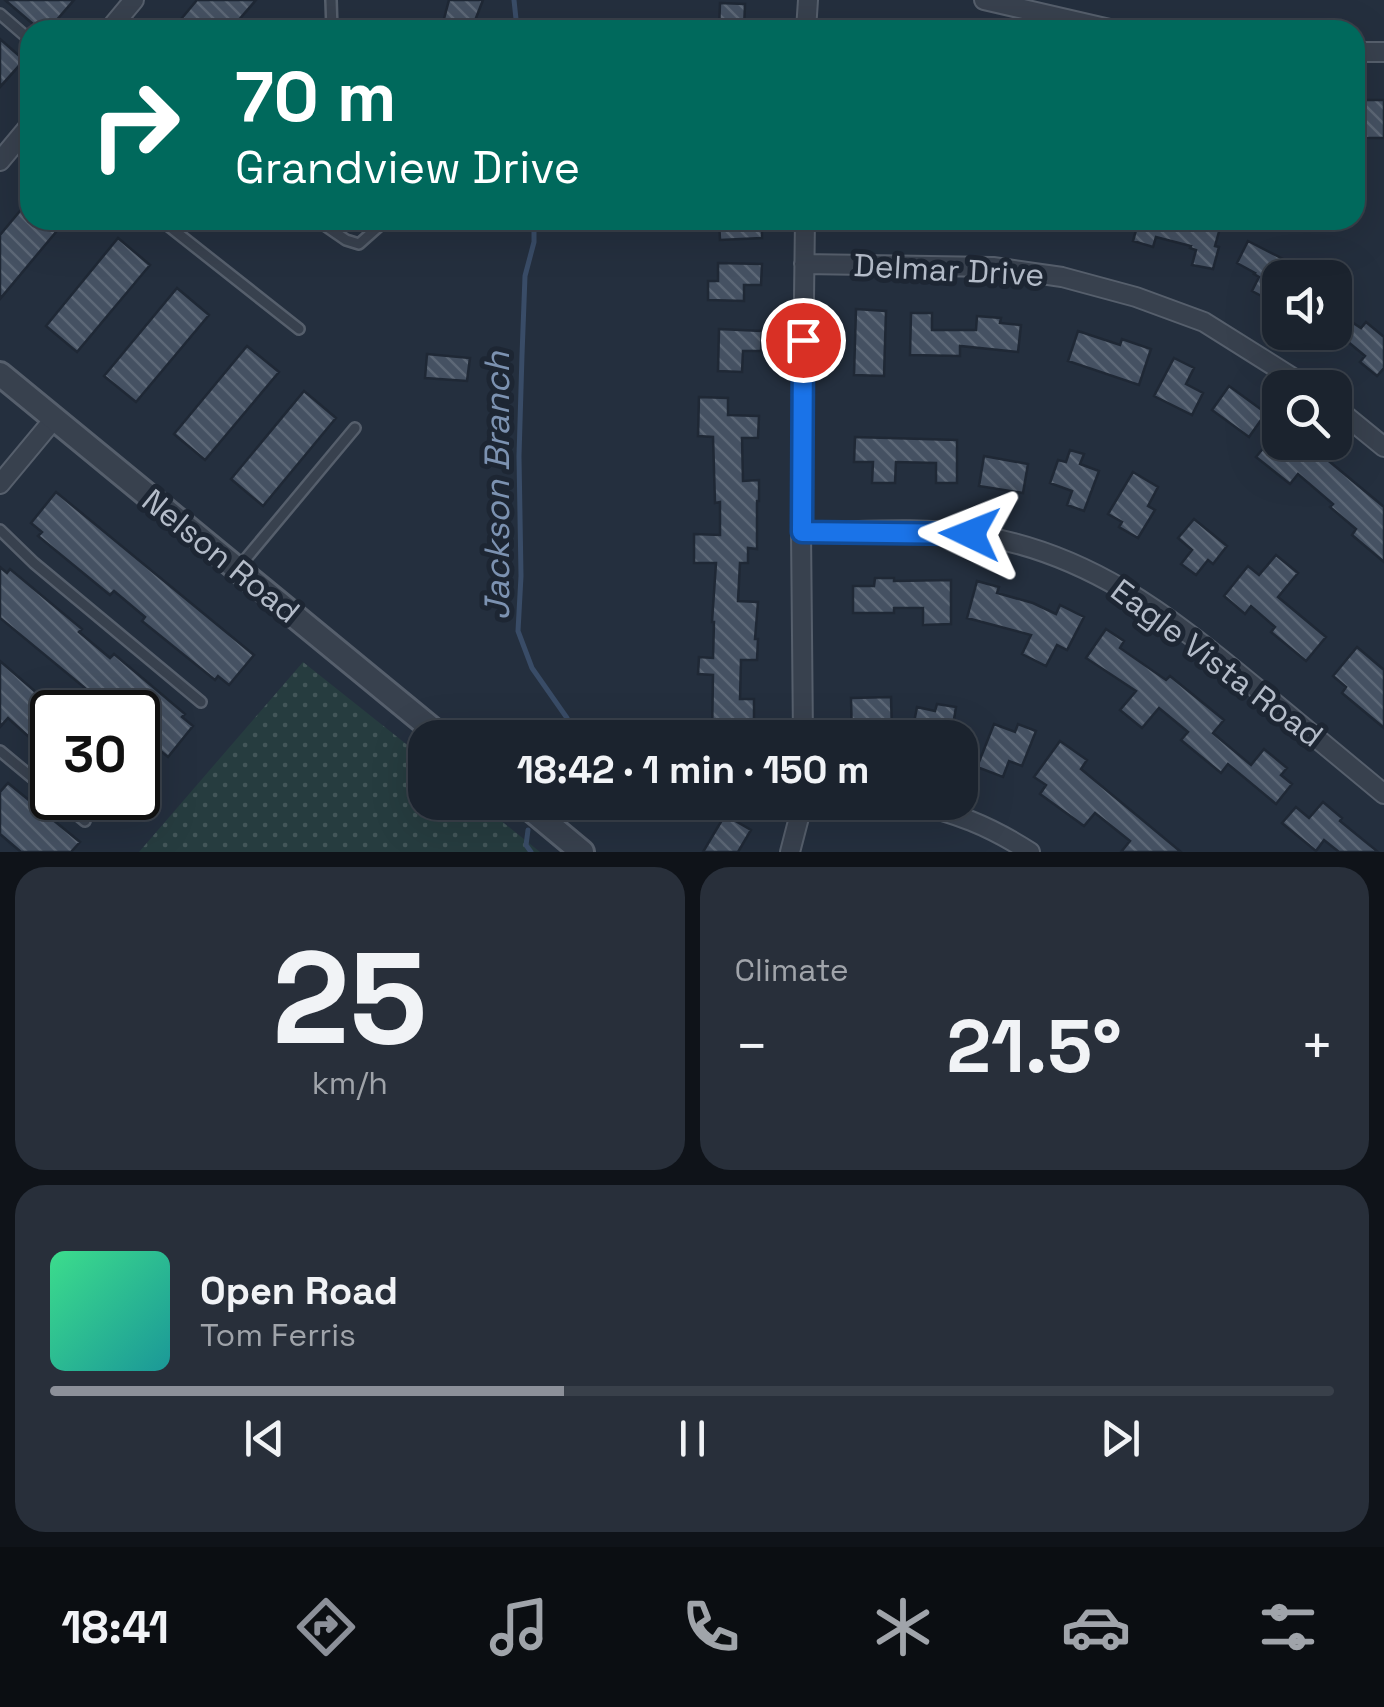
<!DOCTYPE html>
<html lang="en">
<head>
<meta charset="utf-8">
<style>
  :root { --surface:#1b232e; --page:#282f3a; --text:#f1f3f6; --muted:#a0a4aa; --line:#39404a; --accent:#8c9099 }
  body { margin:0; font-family:"Space Grotesk",sans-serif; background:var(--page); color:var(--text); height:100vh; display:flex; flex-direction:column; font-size:38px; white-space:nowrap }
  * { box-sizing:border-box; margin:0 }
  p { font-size:32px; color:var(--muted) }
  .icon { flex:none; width:55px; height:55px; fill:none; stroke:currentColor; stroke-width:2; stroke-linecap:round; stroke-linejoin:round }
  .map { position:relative; height:852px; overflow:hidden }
  .drawer { display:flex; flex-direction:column; gap:15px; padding:15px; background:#0f1319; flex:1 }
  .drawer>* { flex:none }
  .hud { position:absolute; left:20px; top:20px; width:1345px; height:210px; border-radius:30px; box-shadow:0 10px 40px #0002,0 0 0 2px var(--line); background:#00695c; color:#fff; overflow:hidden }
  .controls { position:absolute; left:1262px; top:260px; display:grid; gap:20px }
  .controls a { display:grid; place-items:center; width:90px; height:90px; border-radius:20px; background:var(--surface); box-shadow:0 10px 40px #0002,0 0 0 2px var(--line); font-size:50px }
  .speed { position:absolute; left:30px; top:690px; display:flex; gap:20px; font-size:50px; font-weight:700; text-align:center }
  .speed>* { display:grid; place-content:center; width:130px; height:130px; border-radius:50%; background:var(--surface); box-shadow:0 10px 40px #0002,0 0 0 2px var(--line); line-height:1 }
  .speed .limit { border:5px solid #111; border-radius:15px; background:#fff; color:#111 }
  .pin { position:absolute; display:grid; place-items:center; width:85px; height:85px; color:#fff; margin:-42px; border:5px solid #fff; border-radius:50%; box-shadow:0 2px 10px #0007 }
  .me { position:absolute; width:110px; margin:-55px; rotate:272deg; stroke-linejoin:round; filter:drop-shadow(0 0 8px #0008) }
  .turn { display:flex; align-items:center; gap:35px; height:210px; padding:0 50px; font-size:45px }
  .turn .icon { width:130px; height:130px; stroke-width:2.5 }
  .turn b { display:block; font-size:70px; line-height:85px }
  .big { font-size:75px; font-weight:600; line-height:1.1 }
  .drawer .card { flex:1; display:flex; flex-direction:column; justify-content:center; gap:15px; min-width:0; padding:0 35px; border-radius:30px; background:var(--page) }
  .drawer .dial { align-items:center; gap:0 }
  .dial b { font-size:130px; line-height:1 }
  .song { display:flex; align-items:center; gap:30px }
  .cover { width:120px; height:120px; border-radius:15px; background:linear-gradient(135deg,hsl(150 70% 55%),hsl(180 70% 35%)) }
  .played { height:10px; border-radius:5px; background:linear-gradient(90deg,var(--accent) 40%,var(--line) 40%) }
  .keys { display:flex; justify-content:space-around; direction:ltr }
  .heat { display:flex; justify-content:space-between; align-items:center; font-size:55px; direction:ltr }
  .drawer .tiles { flex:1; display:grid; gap:15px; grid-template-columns:1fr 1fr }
  .card:last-child { grid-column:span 2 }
  .trip { position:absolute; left:408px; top:720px; width:570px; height:100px; border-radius:30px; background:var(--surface); box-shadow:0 10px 40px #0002,0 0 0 2px var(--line); font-weight:600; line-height:100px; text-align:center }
  .dock { display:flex; height:160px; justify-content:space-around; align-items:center; background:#0b0e12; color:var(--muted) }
  .dock .icon { width:70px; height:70px }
  .dock .selected { color:var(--accent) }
  .dock b { font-size:45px; color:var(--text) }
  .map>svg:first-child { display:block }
  .grass { fill:url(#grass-dots) }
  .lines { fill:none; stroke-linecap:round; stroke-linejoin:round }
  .stream { stroke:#394c67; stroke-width:5 }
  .building { fill:url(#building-back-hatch); stroke:#1f2835; stroke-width:2.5 }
  .service-casing { stroke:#565f6c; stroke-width:14 }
  .minor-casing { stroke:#565f6c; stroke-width:22 }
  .tertiary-casing { stroke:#565f6c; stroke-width:28 }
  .service { stroke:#38414e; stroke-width:9 }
  .minor { stroke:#38414e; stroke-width:18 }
  .tertiary { stroke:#38414e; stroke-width:22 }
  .route-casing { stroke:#114b97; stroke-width:25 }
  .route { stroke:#1a73e8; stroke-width:18 }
  .labels { text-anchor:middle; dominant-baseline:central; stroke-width:10; stroke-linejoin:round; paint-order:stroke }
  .street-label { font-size:32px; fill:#b4bcc9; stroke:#1d2633 }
  .water-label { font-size:35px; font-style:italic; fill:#7c92b1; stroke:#1d2633 }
</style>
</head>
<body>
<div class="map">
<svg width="1384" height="852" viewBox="0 0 1384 852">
  <defs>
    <pattern id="grass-dots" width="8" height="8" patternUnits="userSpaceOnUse" patternTransform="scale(2.5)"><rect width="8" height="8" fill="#263c3f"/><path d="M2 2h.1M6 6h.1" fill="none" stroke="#435659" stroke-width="1.8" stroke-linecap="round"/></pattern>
    <pattern id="building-back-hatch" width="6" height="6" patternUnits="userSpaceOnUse" patternTransform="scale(2.5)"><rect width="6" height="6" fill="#455162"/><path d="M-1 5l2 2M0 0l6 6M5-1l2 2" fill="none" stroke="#5d6877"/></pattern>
  </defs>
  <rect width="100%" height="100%" fill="#242f3e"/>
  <path class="grass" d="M303,662l122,97v43l54,1 61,49h-401z"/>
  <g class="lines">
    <path class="stream" d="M514,0l2,19 7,11
      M534,220v22l-9,34 -3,79 -3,101 2,120 -3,55 14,37 35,50 10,20
      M528,830l-2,15 5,7"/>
  </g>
  <path class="building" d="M5,0h69l-26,30h-8z
    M197,0h59l-26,30h-58z
    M449,0h34l-7,18 4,1 -3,11h-36z
    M720,3l25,1 -1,26h-25z
    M0,39l24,21 -24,27z
    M1365,100h19v38h-19z
    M30,199v21h36l-66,79v-64z
    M719,220h43v18l-42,2z
    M1139,220h50l31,8 -5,18 4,1 -6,22 -21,-4 4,-15 -6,-2 1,-2 -35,-9 -3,10 -20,-6z
    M118,238l32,27 -73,87 -31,-26z
    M1248,241l39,20 -7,13v9l-9,18 -19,-10 7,-14 -5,-3 1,-1 -18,-10z
    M718,263l44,1 -1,21h-17v16l-36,-1v-19h10z
    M177,288l32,27 -73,87 -32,-26z
    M856,309l30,2 -2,65 -30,-1z
    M1335,311l26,17 5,-6 18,15v31l-7,8 -17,-14 5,-6 -30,-25z
    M911,313h21v17h44l1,-14 24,2 -1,5 21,2 -3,27 -58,-6v10l-50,-1z
    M719,329l43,2 -1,20h-18l-1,21 -24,-1z
    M1078,331l42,14 2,-6 29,10 -12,36 -71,-24z
    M247,346l32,26 -74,88 -31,-26z
    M427,354l43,4 -3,23 -42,-3z
    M1174,358l20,10 -8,16 17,9 -11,22 -38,-19z
    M1229,386l37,27 -17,24 -37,-27z
    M304,391l32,27 -73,88 -32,-27z
    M699,397l29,1v17l31,1 -1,22h-16l1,43 16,-1v21h-2v48l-9,-1v15h-8l-2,38 20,1 -3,37h3l-1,21h-16l-1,39h14v25h-21l1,14h-22l1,-63 -15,-1 1,-17 14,1 1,-36h-2l4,-59h-22v-29l26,1v-33l-5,1 -2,-66 -15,-1z
    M855,437l102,3v43h-21v-20l-40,-1 -1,21h-23l1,-21h-19z
    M1270,440l14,11 7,-9h15l78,65v55l-32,-27 4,-6 -26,-22 3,-3 -35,-30 -8,10 -34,-27z
    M1070,450l14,4 -4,10 19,7 -15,40 -17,-6 5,-14 -22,-8 8,-23 8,2z
    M984,456l44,8 -5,29 -44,-7z
    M1133,472l25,15 -10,19 7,4 -17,28 -19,-11 3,-5 -14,-8z
    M56,492l198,163 -25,30 -11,-9 -3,4 -73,-59 3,-4 -31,-26 -4,4 -72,-59 4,-4 -11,-9z
    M1194,519l33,27 -14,18 -5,-4 -12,15 -15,-11 11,-14 -14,-12z
    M1276,555l22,18 -20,24 48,40 -20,24 -35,-29 4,-5 -24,-21 -6,8 -21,-18 24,-30 11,9z
    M0,567l7,6 3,-4 72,60 -3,3 31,26 4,-4 71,60 -3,3 11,9 -25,31 -30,-25v-20h-24l-114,-94z
    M875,578h19v3l57,-1v44l-28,1v-17h-29v5h-41v-27h21z
    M977,581l22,6 -2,6 36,10 23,11 4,-9 24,12 -17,33 -10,-5 -11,21 -24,-12 9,-19 -64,-17z
    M1106,629l18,12 -4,7 46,32 4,-4 54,44 -11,13 38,32 13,-16 23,19 -6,7 11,9 -16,20 -48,-40 -7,9 -40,-33 7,-8 -29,-24 -17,20 -22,-18 16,-19 -50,-33z
    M1357,647l27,23v58l-42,-35 4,-6 -13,-11z
    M0,661l52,45v58l-16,-14 3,-4 -31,-28 -8,9z
    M891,697l1,35 -17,1v5h-23l-1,-40z
    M937,704l19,3 -5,31h-40l6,-31 18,4z
    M994,724l21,8 3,-8 18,7 -14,35 -13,-5 -6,16 -26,-10z
    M1060,741l27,19 -6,9 100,83h-60l9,-11 -35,-28 -11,13 -44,-32 6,-9 -12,-8z
    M8,783l72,59 -9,10h-50l-21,-18v-42z
    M1323,802l19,16 -2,3 38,31h-39l-15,-12 -8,11 -34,-28 14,-16 13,11z
    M725,815l26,15 -13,22h-35z"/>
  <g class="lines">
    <g class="service-casing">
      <path id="service" d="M331,0l1,30
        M0,14l30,26
        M161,220l138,109
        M317,220l29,20 13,4 27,-24
        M0,530l34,33 167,139
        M239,567l116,-139
        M0,751l52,43
        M57,798l28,23"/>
    </g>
    <g class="minor-casing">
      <path id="minor" d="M984,0l130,30
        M109,30l25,-30
        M806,30l2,-30
        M1355,52h29
        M0,161l30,-36
        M804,264l189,3 69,10 74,20 68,25 105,66
        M1335,407l49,40
        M0,484l54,-65
        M801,532c56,0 114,-5 168,2 117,16 199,81 286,153 43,36 86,71 129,107
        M803,738l-2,-206 4,-312
        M907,802c49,11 81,23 123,50
        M790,852l13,-50"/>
    </g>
    <g class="tertiary-casing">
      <path id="tertiary" d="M0,374l443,364
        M522,802l60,50"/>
    </g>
    <use href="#service" class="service"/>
    <use href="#minor" class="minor"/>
    <use href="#tertiary" class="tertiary"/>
  </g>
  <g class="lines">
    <g class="route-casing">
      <path id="route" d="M803,340l-1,192 168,2"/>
    </g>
    <use href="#route" class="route"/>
  </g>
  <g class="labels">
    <g class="street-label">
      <text transform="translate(949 270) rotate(3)">Delmar Drive</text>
      <text transform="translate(221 556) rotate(39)">Nelson Road</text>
      <text transform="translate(1217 663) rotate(37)">Eagle Vista Road</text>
    </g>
    <g class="water-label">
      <text transform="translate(497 486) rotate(-90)">Jackson Branch</text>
    </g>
  </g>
</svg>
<div class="controls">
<a><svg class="icon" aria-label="sound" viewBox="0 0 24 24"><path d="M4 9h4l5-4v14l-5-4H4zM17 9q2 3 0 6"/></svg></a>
<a><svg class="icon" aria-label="search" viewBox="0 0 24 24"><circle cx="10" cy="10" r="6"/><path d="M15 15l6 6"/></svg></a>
</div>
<div class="speed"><div class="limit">30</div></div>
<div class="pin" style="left:803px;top:340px;background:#d93025"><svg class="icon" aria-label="arrive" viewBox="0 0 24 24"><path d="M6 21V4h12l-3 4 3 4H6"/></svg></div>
<svg class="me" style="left:970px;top:534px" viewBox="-20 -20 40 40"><path d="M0-17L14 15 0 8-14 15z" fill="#1a73e8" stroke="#fff" stroke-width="4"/></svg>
<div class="trip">18:42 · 1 min · 150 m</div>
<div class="hud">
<div class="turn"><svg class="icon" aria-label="right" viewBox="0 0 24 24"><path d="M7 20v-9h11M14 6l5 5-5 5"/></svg><div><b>70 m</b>Grandview Drive</div></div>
</div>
</div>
<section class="drawer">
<div class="tiles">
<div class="card dial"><b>25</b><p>km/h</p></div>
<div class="card"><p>Climate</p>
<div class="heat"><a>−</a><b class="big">21.5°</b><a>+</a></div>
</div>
<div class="card">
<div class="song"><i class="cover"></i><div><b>Open Road</b><p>Tom Ferris</p></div></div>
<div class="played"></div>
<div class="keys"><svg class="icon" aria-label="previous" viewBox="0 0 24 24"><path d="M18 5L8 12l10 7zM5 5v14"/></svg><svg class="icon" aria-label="pause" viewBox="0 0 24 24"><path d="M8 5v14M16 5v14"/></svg><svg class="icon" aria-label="next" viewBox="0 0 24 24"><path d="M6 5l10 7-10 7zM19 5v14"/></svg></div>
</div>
</div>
</section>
<nav class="dock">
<b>18:41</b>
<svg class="icon selected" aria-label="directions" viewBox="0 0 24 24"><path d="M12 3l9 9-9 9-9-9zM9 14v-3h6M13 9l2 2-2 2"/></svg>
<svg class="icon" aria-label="music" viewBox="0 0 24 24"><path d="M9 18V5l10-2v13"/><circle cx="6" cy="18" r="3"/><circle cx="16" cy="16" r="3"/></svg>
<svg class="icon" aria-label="phone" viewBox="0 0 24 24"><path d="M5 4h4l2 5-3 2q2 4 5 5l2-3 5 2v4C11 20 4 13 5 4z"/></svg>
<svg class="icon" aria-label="climate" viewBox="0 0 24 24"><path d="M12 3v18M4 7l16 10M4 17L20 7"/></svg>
<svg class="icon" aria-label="car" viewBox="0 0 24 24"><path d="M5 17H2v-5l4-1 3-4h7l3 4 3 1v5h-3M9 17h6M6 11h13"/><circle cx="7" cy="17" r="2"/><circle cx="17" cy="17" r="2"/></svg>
<svg class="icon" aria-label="filters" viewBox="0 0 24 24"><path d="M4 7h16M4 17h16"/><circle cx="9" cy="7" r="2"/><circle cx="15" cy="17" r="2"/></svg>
</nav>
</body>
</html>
